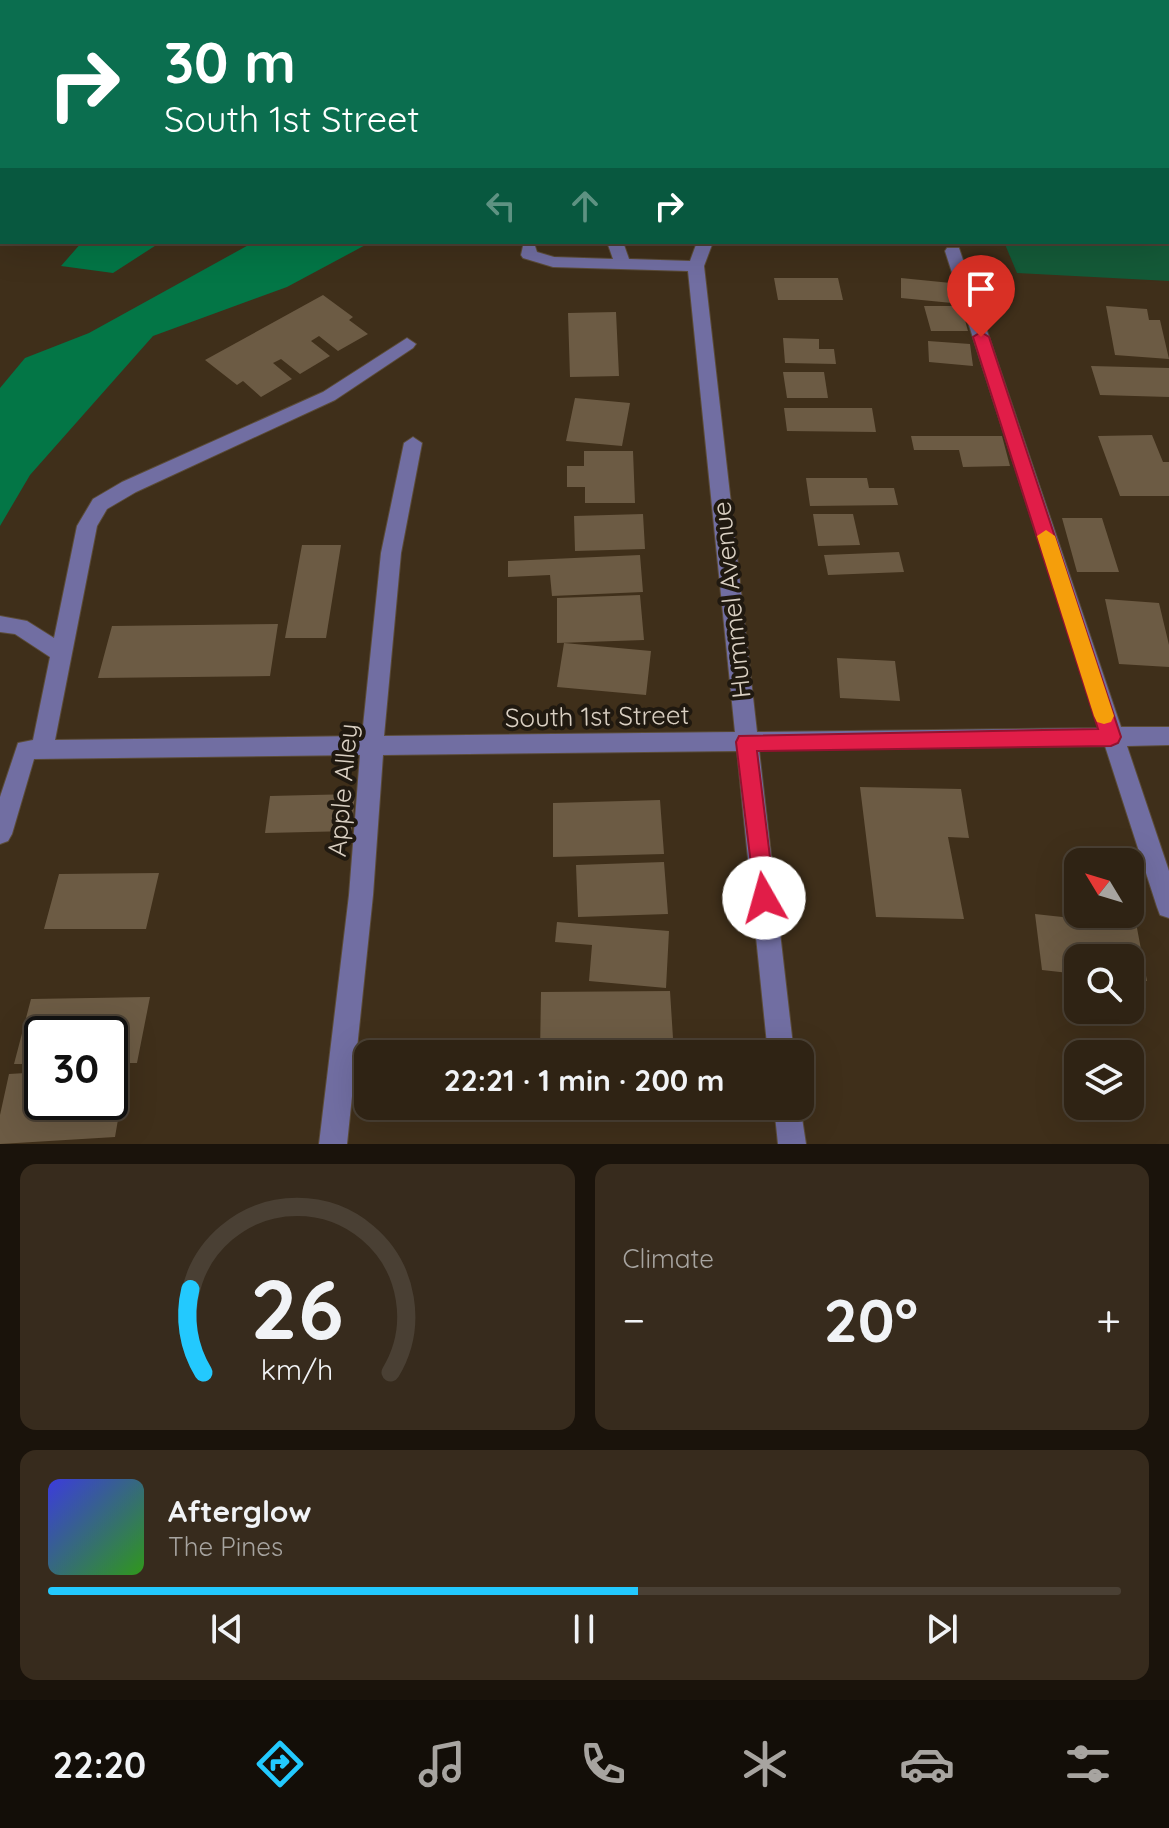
<!DOCTYPE html>
<html lang="en">
<head>
<meta charset="utf-8">
<style>
  :root { --surface:#2f2314; --page:#372b1d; --text:#f1f3f6; --muted:#a7a4a0; --line:#4a4034; --accent:#23c9fe }
  body { margin:0; font-family:Quicksand,sans-serif; background:var(--page); color:var(--text); height:100vh; display:flex; flex-direction:column; font-size:30px; white-space:nowrap }
  * { box-sizing:border-box; margin:0 }
  p { font-size:26px; color:var(--muted) }
  .icon { flex:none; width:44px; height:44px; fill:none; stroke:currentColor; stroke-width:2; stroke-linecap:round; stroke-linejoin:round }
  .map { position:relative; height:1144px; overflow:hidden }
  .details { display:flex; flex-direction:column; gap:20px; padding:20px; background:#1a130b; flex:1 }
  .details>* { flex:none }
  .hud { position:absolute; left:0px; top:0px; width:1170px; height:244px; box-shadow:0 8px 32px #0002,0 0 0 2px var(--line); background:#0b6e4f; color:#fff; overflow:hidden }
  .needle { width:52px; rotate:308deg }
  .buttons { position:absolute; left:1064px; top:848px; display:grid; gap:16px }
  .buttons a { display:grid; place-items:center; width:80px; height:80px; border-radius:16px; background:var(--surface); box-shadow:0 8px 32px #0002,0 0 0 2px var(--line); font-size:40px }
  .speed { position:absolute; left:24px; top:1016px; display:flex; gap:16px; font-size:40px; font-weight:700; text-align:center }
  .speed>* { display:grid; place-content:center; width:104px; height:104px; border-radius:50%; background:var(--surface); box-shadow:0 8px 32px #0002,0 0 0 2px var(--line); line-height:1 }
  .speed .limit { border:4px solid #111; border-radius:12px; background:#fff; color:#111 }
  .pin { position:absolute; display:grid; place-items:center; width:68px; height:68px; color:#fff; margin:-82px -34px; border-radius:50% 50% 50% 0; rotate:-45deg; box-shadow:0 0 8px #0007 }
  .pin .icon { rotate:45deg }
  .me { position:absolute; width:88px; margin:-44px; rotate:353deg; stroke-linejoin:round; filter:drop-shadow(0 0 6px #0008) }
  .turn { display:flex; align-items:center; gap:28px; height:168px; padding:0 32px; font-size:36px }
  .turn .icon { width:104px; height:104px; stroke-width:2.5 }
  .turn b { display:block; font-size:56px; line-height:68px }
  .lanes { display:flex; align-items:center; height:76px; padding:0 32px; background:#0003; justify-content:center; gap:40px; direction:ltr }
  .lanes .off { opacity:.35 }
  .big { font-size:60px; font-weight:700; line-height:1.1 }
  .details .tile { flex:1; display:flex; flex-direction:column; justify-content:center; gap:12px; min-width:0; padding:0 28px; border-radius:16px; background:var(--page) }
  .details .dial { align-items:center; gap:0 }
  .dial svg { height:208px; overflow:visible; fill:none; stroke:var(--line); stroke-width:7; stroke-linecap:round; text-anchor:middle }
  .dial text { fill:var(--text); stroke:none }
  .song { display:flex; align-items:center; gap:24px }
  .cover { width:96px; height:96px; border-radius:12px; background:linear-gradient(135deg,hsl(240 70% 55%),hsl(110 70% 35%)) }
  .played { height:8px; border-radius:4px; background:linear-gradient(90deg,var(--accent) 55%,var(--line) 55%) }
  .keys { display:flex; justify-content:space-around; direction:ltr }
  .heat { display:flex; justify-content:space-between; align-items:center; font-size:44px; direction:ltr }
  .details .tiles { flex:1; display:grid; gap:20px; grid-template-columns:1fr 1fr }
  .tile:last-child { grid-column:span 2 }
  .trip { position:absolute; left:354px; top:1040px; width:460px; height:80px; border-radius:16px; background:var(--surface); box-shadow:0 8px 32px #0002,0 0 0 2px var(--line); font-weight:700; line-height:80px; text-align:center }
  .menu { display:flex; height:128px; justify-content:space-around; align-items:center; background:#130e08; color:var(--muted) }
  .menu .icon { width:56px; height:56px }
  .menu .on { color:var(--accent) }
  .menu b { font-size:36px; color:var(--text) }
  .map>svg:first-child { display:block }
  .green { fill:#145a38 }
  .forest { fill:#037646 }
  .building { fill:#6c5b44 }
  .lines { fill:none; stroke-linecap:round; stroke-linejoin:round }
  .minor-casing { stroke:#5b4c38; stroke-width:2 }
  .minor { fill:#716ea2; fill-rule:evenodd }
  .rail-casing { stroke:#a99d8d; stroke-width:6 }
  .rail { stroke:#201910; stroke-width:4; stroke-dasharray:13; stroke-linecap:butt }
  .route { fill:#e11d48; stroke:#92132f; stroke-width:2 }
  .slow { fill:#f59e0b }
  .labels { text-anchor:middle; dominant-baseline:central; stroke-width:8; stroke-linejoin:round; paint-order:stroke }
  .street-label { font-size:26px; fill:#dad0c3; stroke:#201910 }
</style>
</head>
<body>
<div class="map">
<svg width="1169" height="1144" viewBox="0 0 1169 1144">
  <rect width="100%" height="100%" fill="#3f2f1a"/>
  <path class="green" d="M881,0h288v281l-152,-8 -13,-31h164v-240h-301z"/>
  <path class="forest" d="M82,242h79l-48,31 -52,-7z
    M254,242h117l-84,45 -134,49 -123,139 -30,51v-138l25,-30 64,-25z"/>
  <path class="building" d="M774,278h64l5,22h-65z
    M901,278l50,5 1,20 -51,-5z
    M323,295l30,22 -4,3 19,14 -30,17 -19,-15 -8,5 19,15 -30,18 -19,-15 -8,4 19,16 -31,18 -18,-16 -6,4 -32,-25z
    M924,306h37l7,25h-37z
    M1106,306l41,3 2,11h11l9,39 -54,-4z
    M616,312l3,64 -49,1 -2,-64z
    M783,338l36,1v10h15l2,15 -51,-1z
    M928,341l42,3 3,22 -44,-4z
    M1091,366l78,2v29l-69,-2z
    M783,372h41l4,26h-41z
    M575,398l55,5 -8,43 -56,-5z
    M784,408h88l4,24 -89,-1z
    M1152,435l11,27h6v34h-49l-22,-60z
    M911,436h91l8,30 -47,1 -4,-17h-45z
    M584,451h49l2,52h-50v-16h-18v-21h17z
    M806,478h61l2,10h25l4,17 -88,1z
    M643,514l2,35 -70,2 -1,-35z
    M813,514h40l7,31 -42,1z
    M1062,518h40l17,54h-42z
    M302,545h39l-15,93h-41z
    M899,552l5,20 -76,3 -4,-20z
    M640,555l3,37 -91,4 -2,-21 -42,2v-16z
    M640,595l4,45 -87,3v-45z
    M1105,599l54,4 10,42v22l-50,-3z
    M278,624l-8,52 -172,2 14,-52z
    M564,643l87,8 -5,44 -89,-8z
    M837,658l58,3 5,40 -60,-3z
    M860,787l101,2 8,49 -21,-1 16,82 -88,-2z
    M355,794l-3,37 -87,2 5,-37z
    M660,800l4,54 -111,3v-54z
    M664,862l4,52 -90,3 -2,-52z
    M159,873l-13,56h-102l15,-55z
    M1130,891l17,90 -17,-2v-21h-52v16l-36,-4 -7,-56 64,7 -1,-7h32z
    M557,922l112,9 -3,57 -77,-7 3,-36 -37,-3z
    M670,991l4,63h-134l1,-62z
    M150,997l-13,66h-27v-29h-68v30h-28l17,-65z
    M127,1067l-12,70 -115,7v-29l9,-41 33,-2v30h68v-34z"/>
  <g class="lines">
    <g class="minor-casing">
      <path id="minor" d="M0,57h2l-2,9z
        M0,113h2v8h-2z
        M607,242h16l6,17 61,2 7,-19h16l-9,24 53,466 342,-4 -154,-477 2,-3h12l162,479h48v18l-42,1 42,125v47l-9,-3 -3,-8 -52,-161 -346,4 35,304h-26l-31,-303 -354,4 -10,140 -26,249h-28l30,-249 11,-140 -326,4 -22,75 -4,7 -8,3v-47l18,-54 15,-3 17,-83 -35,-23 -15,-2v-16l27,5 27,17 23,-112 16,-27 29,-17 201,-90 84,-54 9,6 -3,4 -78,52 -199,92 -29,17 -10,17 -42,214 307,-4 19,-183 23,-110 9,-6 9,6 -21,110 -17,183 351,-4 -47,-461 -135,-4 -30,-9 -2,-3 2,-9h12l2,6 17,5 59,2z
        M774,1106l26,-1 6,39h-28z"/>
    </g>
    <use href="#minor" class="minor"/>
    <g class="rail-casing">
      <path id="rail" d="M80,2l9,-2
        M111,2l9,-2"/>
    </g>
    <use href="#rail" class="rail"/>
  </g>
  <path class="route" d="M981,332l8,5 132,400 -3,6 -7,3 -354,5 18,147 -4,7 -7,3 -8,-3 -20,-163 3,-6 359,-7 -125,-392z"/>
  <path class="slow" d="M1046,530l9,6 59,180 -3,6 -7,2 -7,-2 -3,-6 -57,-180z"/>
  <g class="labels">
    <g class="street-label">
      <text transform="translate(731 600) rotate(-96)">Hummel Avenue</text>
      <text transform="translate(597 716) rotate(-1)">South 1st Street</text>
      <text transform="translate(342 790) rotate(-85)">Apple Alley</text>
    </g>
  </g>
</svg>
<div class="buttons">
<a><svg class="needle" viewBox="-14 -14 28 28"><path d="M0-13l5 13h-10z" fill="#e53935"/><path d="M0 13l5-13h-10z" fill="#a7a4a0"/></svg></a>
<a><svg class="icon" aria-label="search" viewBox="0 0 24 24"><circle cx="10" cy="10" r="6"/><path d="M15 15l6 6"/></svg></a>
<a><svg class="icon" aria-label="layers" viewBox="0 0 24 24"><path d="M12 4l9 5-9 5-9-5zM3 14l9 5 9-5"/></svg></a>
</div>
<div class="speed"><div class="limit">30</div></div>
<div class="pin" style="left:981px;top:337px;background:#d93025"><svg class="icon" aria-label="arrive" viewBox="0 0 24 24"><path d="M6 21V4h12l-3 4 3 4H6"/></svg></div>
<svg class="me" style="left:764px;top:898px" viewBox="-20 -20 40 40"><circle r="19" fill="#fff"/><path d="M0-13L10 11 0 6-10 11z" fill="#e11d48"/></svg>
<div class="trip">22:21 · 1 min · 200 m</div>
<div class="hud">
<div class="turn"><svg class="icon" aria-label="right" viewBox="0 0 24 24"><path d="M7 20v-9h11M14 6l5 5-5 5"/></svg><div><b>30 m</b>South 1st Street</div></div>
<div class="lanes"><svg class="icon off" aria-label="left" viewBox="0 0 24 24"><path d="M17 20v-9H6M10 6l-5 5 5 5"/></svg><svg class="icon off" aria-label="ahead" viewBox="0 0 24 24"><path d="M12 20V5M6 11l6-6 6 6"/></svg><svg class="icon" aria-label="right" viewBox="0 0 24 24"><path d="M7 20v-9h11M14 6l5 5-5 5"/></svg></div>
</div>
</div>
<section class="details">
<div class="tiles">
<div class="tile dial"><svg viewBox="0 0 100 80">
<path d="M14 69A42 42 0 1 1 86 69"/>
<path d="M14 69A42 42 0 0 1 9 37" stroke="#23c9fe"/>
<text x="50" y="56" font-size="32" font-weight="700">26</text>
<text x="50" y="72" font-size="11">km/h</text>
</svg></div>
<div class="tile"><p>Climate</p>
<div class="heat"><a>−</a><b class="big">20°</b><a>+</a></div>
</div>
<div class="tile">
<div class="song"><i class="cover"></i><div><b>Afterglow</b><p>The Pines</p></div></div>
<div class="played"></div>
<div class="keys"><svg class="icon" aria-label="previous" viewBox="0 0 24 24"><path d="M18 5L8 12l10 7zM5 5v14"/></svg><svg class="icon" aria-label="pause" viewBox="0 0 24 24"><path d="M8 5v14M16 5v14"/></svg><svg class="icon" aria-label="next" viewBox="0 0 24 24"><path d="M6 5l10 7-10 7zM19 5v14"/></svg></div>
</div>
</div>
</section>
<nav class="menu">
<b>22:20</b>
<svg class="icon on" aria-label="directions" viewBox="0 0 24 24"><path d="M12 3l9 9-9 9-9-9zM9 14v-3h6M13 9l2 2-2 2"/></svg>
<svg class="icon" aria-label="music" viewBox="0 0 24 24"><path d="M9 18V5l10-2v13"/><circle cx="6" cy="18" r="3"/><circle cx="16" cy="16" r="3"/></svg>
<svg class="icon" aria-label="phone" viewBox="0 0 24 24"><path d="M5 4h4l2 5-3 2q2 4 5 5l2-3 5 2v4C11 20 4 13 5 4z"/></svg>
<svg class="icon" aria-label="climate" viewBox="0 0 24 24"><path d="M12 3v18M4 7l16 10M4 17L20 7"/></svg>
<svg class="icon" aria-label="car" viewBox="0 0 24 24"><path d="M5 17H2v-5l4-1 3-4h7l3 4 3 1v5h-3M9 17h6M6 11h13"/><circle cx="7" cy="17" r="2"/><circle cx="17" cy="17" r="2"/></svg>
<svg class="icon" aria-label="filters" viewBox="0 0 24 24"><path d="M4 7h16M4 17h16"/><circle cx="9" cy="7" r="2"/><circle cx="15" cy="17" r="2"/></svg>
</nav>
</body>
</html>
